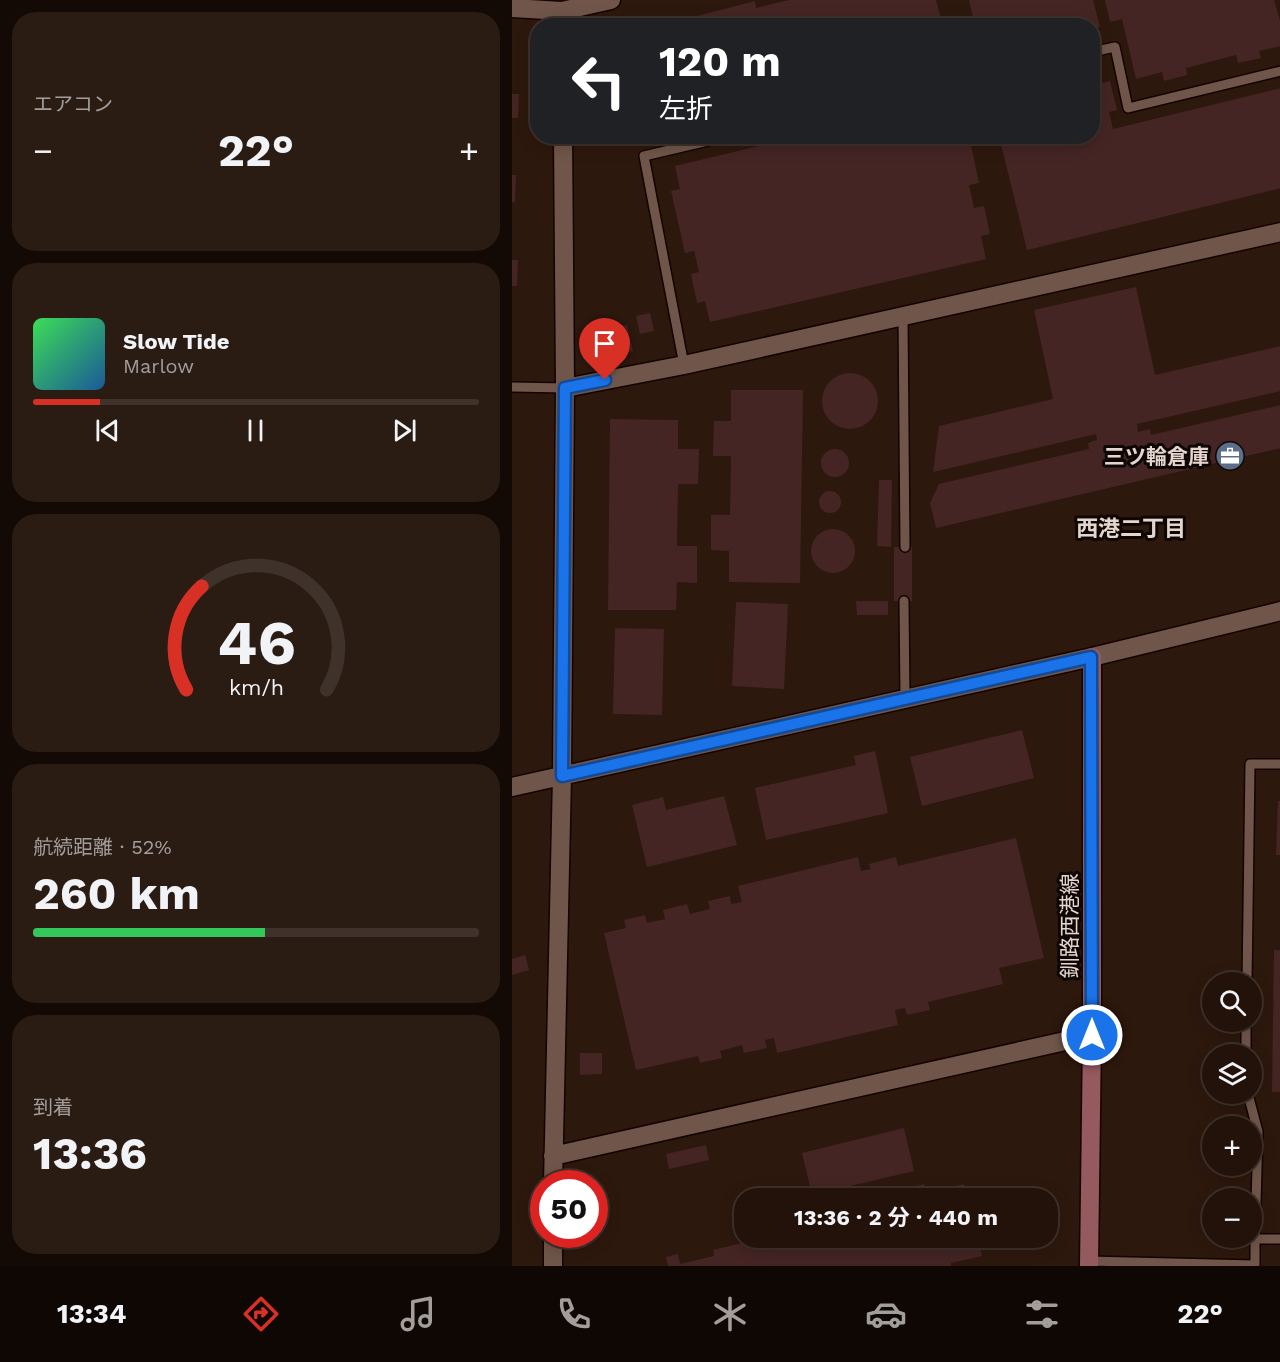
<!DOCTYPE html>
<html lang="ja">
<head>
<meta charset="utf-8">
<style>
  :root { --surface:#22120a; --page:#2a1b13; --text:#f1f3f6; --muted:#a29e9c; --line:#3f322b; --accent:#d93025 }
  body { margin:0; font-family:"Work Sans","Noto Sans JP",sans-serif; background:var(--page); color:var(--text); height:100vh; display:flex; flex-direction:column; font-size:22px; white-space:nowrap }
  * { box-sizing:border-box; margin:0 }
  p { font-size:20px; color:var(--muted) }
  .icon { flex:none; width:33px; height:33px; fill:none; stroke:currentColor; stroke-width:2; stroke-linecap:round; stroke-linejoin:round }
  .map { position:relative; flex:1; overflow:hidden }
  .drawer { display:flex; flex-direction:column; gap:12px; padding:12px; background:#130a06; width:512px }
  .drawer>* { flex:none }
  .guide { position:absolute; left:18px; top:18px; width:570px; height:126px; border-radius:24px; box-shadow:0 3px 15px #0003,0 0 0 2px var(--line); background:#202124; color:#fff; overflow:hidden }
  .buttons { position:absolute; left:690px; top:972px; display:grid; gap:12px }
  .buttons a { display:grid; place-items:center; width:60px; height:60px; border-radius:50%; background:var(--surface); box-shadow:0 3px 15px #0003,0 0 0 2px var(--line); font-size:30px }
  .speed { position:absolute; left:18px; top:1170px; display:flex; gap:12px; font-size:30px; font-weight:700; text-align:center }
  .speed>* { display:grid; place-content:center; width:78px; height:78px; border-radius:50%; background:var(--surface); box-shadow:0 3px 15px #0003,0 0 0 2px var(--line); line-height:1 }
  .speed .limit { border:9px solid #d22; background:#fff; color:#111 }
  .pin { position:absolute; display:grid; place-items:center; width:51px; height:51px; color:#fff; margin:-62px -26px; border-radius:50% 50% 50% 0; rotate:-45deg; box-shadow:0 0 6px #0007 }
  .pin .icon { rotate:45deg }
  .me { position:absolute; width:66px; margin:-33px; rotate:0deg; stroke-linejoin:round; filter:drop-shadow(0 0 4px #0008) }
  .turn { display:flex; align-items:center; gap:21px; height:126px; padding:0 30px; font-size:27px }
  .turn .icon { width:78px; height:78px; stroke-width:2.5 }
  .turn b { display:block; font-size:42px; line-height:51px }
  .big { font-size:45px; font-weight:700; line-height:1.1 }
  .drawer .tile { flex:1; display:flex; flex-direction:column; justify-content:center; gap:9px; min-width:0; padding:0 21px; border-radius:24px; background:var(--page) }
  .drawer .dial { align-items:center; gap:0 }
  .dial svg { height:156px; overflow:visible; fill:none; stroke:var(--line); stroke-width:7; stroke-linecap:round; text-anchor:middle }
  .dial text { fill:var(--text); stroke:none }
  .song { display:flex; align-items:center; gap:18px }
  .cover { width:72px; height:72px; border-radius:9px; background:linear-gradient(135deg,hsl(130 70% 55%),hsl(210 70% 35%)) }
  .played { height:6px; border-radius:3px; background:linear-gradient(90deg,var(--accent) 15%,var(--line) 15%) }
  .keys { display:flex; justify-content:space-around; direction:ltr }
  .heat { display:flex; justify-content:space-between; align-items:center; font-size:33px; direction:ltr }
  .charge { height:9px; border-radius:4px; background:linear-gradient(90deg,#34c759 52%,var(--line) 0) }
  .trip { position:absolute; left:222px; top:1188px; width:324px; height:60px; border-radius:24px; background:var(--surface); box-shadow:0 3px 15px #0003,0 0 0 2px var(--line); font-weight:700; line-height:60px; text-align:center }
  .tabs { display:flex; height:96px; justify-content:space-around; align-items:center; background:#0e0704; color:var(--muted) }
  .tabs .icon { width:42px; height:42px }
  .tabs .selected { color:var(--accent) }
  .tabs b { font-size:27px; color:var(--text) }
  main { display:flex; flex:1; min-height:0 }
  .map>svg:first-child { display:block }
  .building { fill:#442524 }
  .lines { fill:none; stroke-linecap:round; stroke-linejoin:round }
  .service-casing { stroke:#140300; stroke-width:12 }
  .minor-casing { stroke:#140300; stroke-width:21 }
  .tertiary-casing { stroke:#140300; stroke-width:21 }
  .secondary-casing { stroke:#140300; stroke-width:21 }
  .service { stroke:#70564a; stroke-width:9 }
  .minor { stroke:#70564a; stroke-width:18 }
  .tertiary { stroke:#70564a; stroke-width:18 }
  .secondary { stroke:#945a5e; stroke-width:18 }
  .route-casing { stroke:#114b97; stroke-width:15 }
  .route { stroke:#1a73e8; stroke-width:10 }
  .labels { text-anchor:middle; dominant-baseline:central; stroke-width:6; stroke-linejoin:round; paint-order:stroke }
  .poi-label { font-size:21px; font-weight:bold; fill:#e4d5ce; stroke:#0e0603; text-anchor:end }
  .street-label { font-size:21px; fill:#e4d5ce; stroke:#0e0603 }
  .neighbourhood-label { font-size:22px; font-weight:bold; fill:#e4d5ce; stroke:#0e0603 }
</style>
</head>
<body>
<main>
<section class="drawer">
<div class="tile"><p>エアコン</p>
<div class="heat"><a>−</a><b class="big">22°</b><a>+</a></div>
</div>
<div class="tile">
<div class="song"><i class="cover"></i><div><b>Slow Tide</b><p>Marlow</p></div></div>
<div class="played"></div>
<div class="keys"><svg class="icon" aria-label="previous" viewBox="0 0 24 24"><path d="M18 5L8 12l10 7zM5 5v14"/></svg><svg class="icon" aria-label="pause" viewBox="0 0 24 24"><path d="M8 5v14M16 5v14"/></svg><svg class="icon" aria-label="next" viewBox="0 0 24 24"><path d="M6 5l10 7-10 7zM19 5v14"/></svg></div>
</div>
<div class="tile dial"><svg viewBox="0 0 100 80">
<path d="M14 69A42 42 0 1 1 86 69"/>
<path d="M14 69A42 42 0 0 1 22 16" stroke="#d93025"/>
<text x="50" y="56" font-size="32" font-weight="700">46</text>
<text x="50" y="72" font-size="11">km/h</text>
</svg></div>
<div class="tile"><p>航続距離 · 52%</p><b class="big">260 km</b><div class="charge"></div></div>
<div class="tile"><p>到着</p><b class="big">13:36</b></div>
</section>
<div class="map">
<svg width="769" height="1266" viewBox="0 0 769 1266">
  <rect width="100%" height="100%" fill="#2d180d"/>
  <path class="building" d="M277,0h147l7,26h-304l30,-9 1,6 85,-22 1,7z
    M457,0h124l7,27 -8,2v-3h-117z
    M593,0h169l7,24v22l-22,5 2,7 -23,5 -2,-8 -50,13 1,7 -23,6 -2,-9 -26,7 -14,-60 -12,3z
    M584,67l4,17 10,-3 7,29 -8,2 4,17 168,-41v100l-254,62 -28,-114h93v-68z
    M0,94h7l-1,24h-6z
    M144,136h24v1l-22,6z
    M289,136h168l10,47 -10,2 5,23 10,-2 6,28 -9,2 5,23 -276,63 -5,-21 -8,2 -6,-29 8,-2 -5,-21 -9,2 -14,-62 9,-2 -5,-23z
    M0,175h4l-1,27h-3z
    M0,260h6l-1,26h-5z
    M624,287l19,88 126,-29v45l-144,33 1,8 12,-3 1,6 130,-30v43l-345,80 -6,-25 9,-19 150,-35 -1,-6 9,-3 -1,-6 -163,38 6,-46 114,-27 -19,-89z
    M138,313l4,18 -14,3 -4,-18z
    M115,325l6,26 -35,8 -6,-25z
    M310 401a28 28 0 1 1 56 0a28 28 0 1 1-56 0Z
    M219,390h72l-3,193 -71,-1v-31l-18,-1v-35h19l1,-59h-18l1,-35h17z
    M98,419l68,1v29h21l-1,35h-20l-1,62h20v37l-20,-1 -1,28h-68z
    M309 463a14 14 0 1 1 28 0a14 14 0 1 1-28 0Z
    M367,480h13l-1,67 -14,-1z
    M307 502a11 11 0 1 1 22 0a11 11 0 1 1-22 0Z
    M299 551a22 22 0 1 1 44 0a22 22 0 1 1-44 0Z
    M382,547h18v54h-18z
    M344,601h32v14h-31z
    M224,602l52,2 -4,85 -52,-3z
    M103,628l49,1 -2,86 -49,-1z
    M510,730l12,48 -112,28 -12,-49z
    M363,751l13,62 -122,27 -11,-52 101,-23 -2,-9z
    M212,796l13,49 -90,22 -15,-62 31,-8 3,13z
    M766,801h3v54h-5z
    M504,838l28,120 -45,10 4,16 -75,18 2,8 -23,5 -2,-7 -10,2 3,15 -121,28 -3,-15 -9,2 2,8 -23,5 -2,-8 -22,6 2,7 -22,5 -2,-7 -62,14 -32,-137 22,-5 -2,-8 21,-5 2,8 18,-4 -2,-9 24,-6 3,10 20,-5 -2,-8 22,-5 1,8 11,-2 -4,-16 120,-29 3,14 10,-2 -2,-5 27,-7 2,9z
    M762,950h7v142h-9z
    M13,955l4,15 -17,5v-16z
    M68,1053h22v21l-22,1z
    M392,1128l10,43 -102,24 -10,-42z
    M194,1145l3,15 -40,9 -3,-15z
    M412,1184l2,9 38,-9 4,14h-79l-1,-5z
    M251,1238h215l4,18 -31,7v3h-283l-2,-9 12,-3 2,10 34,-8 -1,-6z"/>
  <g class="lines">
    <g class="service-casing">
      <path id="service" d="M580,52l23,-5 13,61 153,-37
        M391,316l2,231
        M172,365l-40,-209 85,-20
        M0,387l53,1
        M392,601l1,98
        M735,982l3,-218h31
        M734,1054v-32
        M736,1094l10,38 -3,107h26
        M577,1261l166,4v-26"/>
    </g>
    <g class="minor-casing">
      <path id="minor" d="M0,8l50,3 49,-11
        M0,787l580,-130 189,-46
        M41,1156l539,-121
        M41,1184l9,-408 3,-388 -2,-252
        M41,1234v32"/>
    </g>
    <g class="tertiary-casing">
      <path id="tertiary" d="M53,388l119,-23 597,-133"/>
    </g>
    <g class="secondary-casing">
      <path id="secondary" d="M577,1266l3,-231v-378"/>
    </g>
    <use href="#service" class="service"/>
    <use href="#minor" class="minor"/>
    <use href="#tertiary" class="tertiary"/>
    <use href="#secondary" class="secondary"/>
  </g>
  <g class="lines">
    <g class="route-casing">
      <path id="route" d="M93,380l-40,8 -3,388 529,-119 1,378"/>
    </g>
    <use href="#route" class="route"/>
  </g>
  <defs>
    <g id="office-disc" transform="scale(1.5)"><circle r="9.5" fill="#5c6f8a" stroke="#0e0603"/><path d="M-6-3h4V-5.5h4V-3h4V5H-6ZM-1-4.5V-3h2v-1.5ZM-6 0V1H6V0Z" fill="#fff"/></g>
  </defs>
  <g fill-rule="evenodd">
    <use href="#office-disc" x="718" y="456"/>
  </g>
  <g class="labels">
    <g class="poi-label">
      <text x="697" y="456">三ツ輪倉庫</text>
    </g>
    <g class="street-label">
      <text transform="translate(557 926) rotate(-90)">釧路西港線</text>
    </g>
    <g class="neighbourhood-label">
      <text x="619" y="528">西港二丁目</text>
    </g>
  </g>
</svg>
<div class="buttons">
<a><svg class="icon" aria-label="search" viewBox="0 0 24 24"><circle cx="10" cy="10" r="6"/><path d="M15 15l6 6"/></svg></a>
<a><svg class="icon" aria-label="layers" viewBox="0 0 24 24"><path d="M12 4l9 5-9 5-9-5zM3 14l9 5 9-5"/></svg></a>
<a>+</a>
<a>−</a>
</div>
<div class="speed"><div class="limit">50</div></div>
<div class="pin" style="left:93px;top:380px;background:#d93025"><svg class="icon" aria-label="arrive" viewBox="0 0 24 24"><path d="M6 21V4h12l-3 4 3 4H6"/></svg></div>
<svg class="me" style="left:580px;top:1035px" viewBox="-20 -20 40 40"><circle r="17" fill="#1a73e8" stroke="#fff" stroke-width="3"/><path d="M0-11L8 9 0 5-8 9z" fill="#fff"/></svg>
<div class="trip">13:36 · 2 分 · 440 m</div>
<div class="guide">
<div class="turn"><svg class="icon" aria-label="left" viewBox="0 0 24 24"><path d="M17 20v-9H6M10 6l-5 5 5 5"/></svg><div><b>120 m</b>左折</div></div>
</div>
</div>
</main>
<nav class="tabs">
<b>13:34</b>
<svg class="icon selected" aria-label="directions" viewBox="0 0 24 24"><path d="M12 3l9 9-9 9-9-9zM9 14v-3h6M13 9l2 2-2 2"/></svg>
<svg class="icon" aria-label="music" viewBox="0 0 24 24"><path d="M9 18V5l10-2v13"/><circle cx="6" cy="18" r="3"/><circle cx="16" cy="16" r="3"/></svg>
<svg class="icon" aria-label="phone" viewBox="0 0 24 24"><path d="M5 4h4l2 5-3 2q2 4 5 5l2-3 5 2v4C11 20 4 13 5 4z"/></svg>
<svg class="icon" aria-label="climate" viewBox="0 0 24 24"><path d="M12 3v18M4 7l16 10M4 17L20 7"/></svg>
<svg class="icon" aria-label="car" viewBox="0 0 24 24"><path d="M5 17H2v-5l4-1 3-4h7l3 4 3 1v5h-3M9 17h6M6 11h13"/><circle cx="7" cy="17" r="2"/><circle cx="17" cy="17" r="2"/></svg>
<svg class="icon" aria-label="filters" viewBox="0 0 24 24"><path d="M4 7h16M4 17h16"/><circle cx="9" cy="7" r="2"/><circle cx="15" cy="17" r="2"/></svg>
<b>22°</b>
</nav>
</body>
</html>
